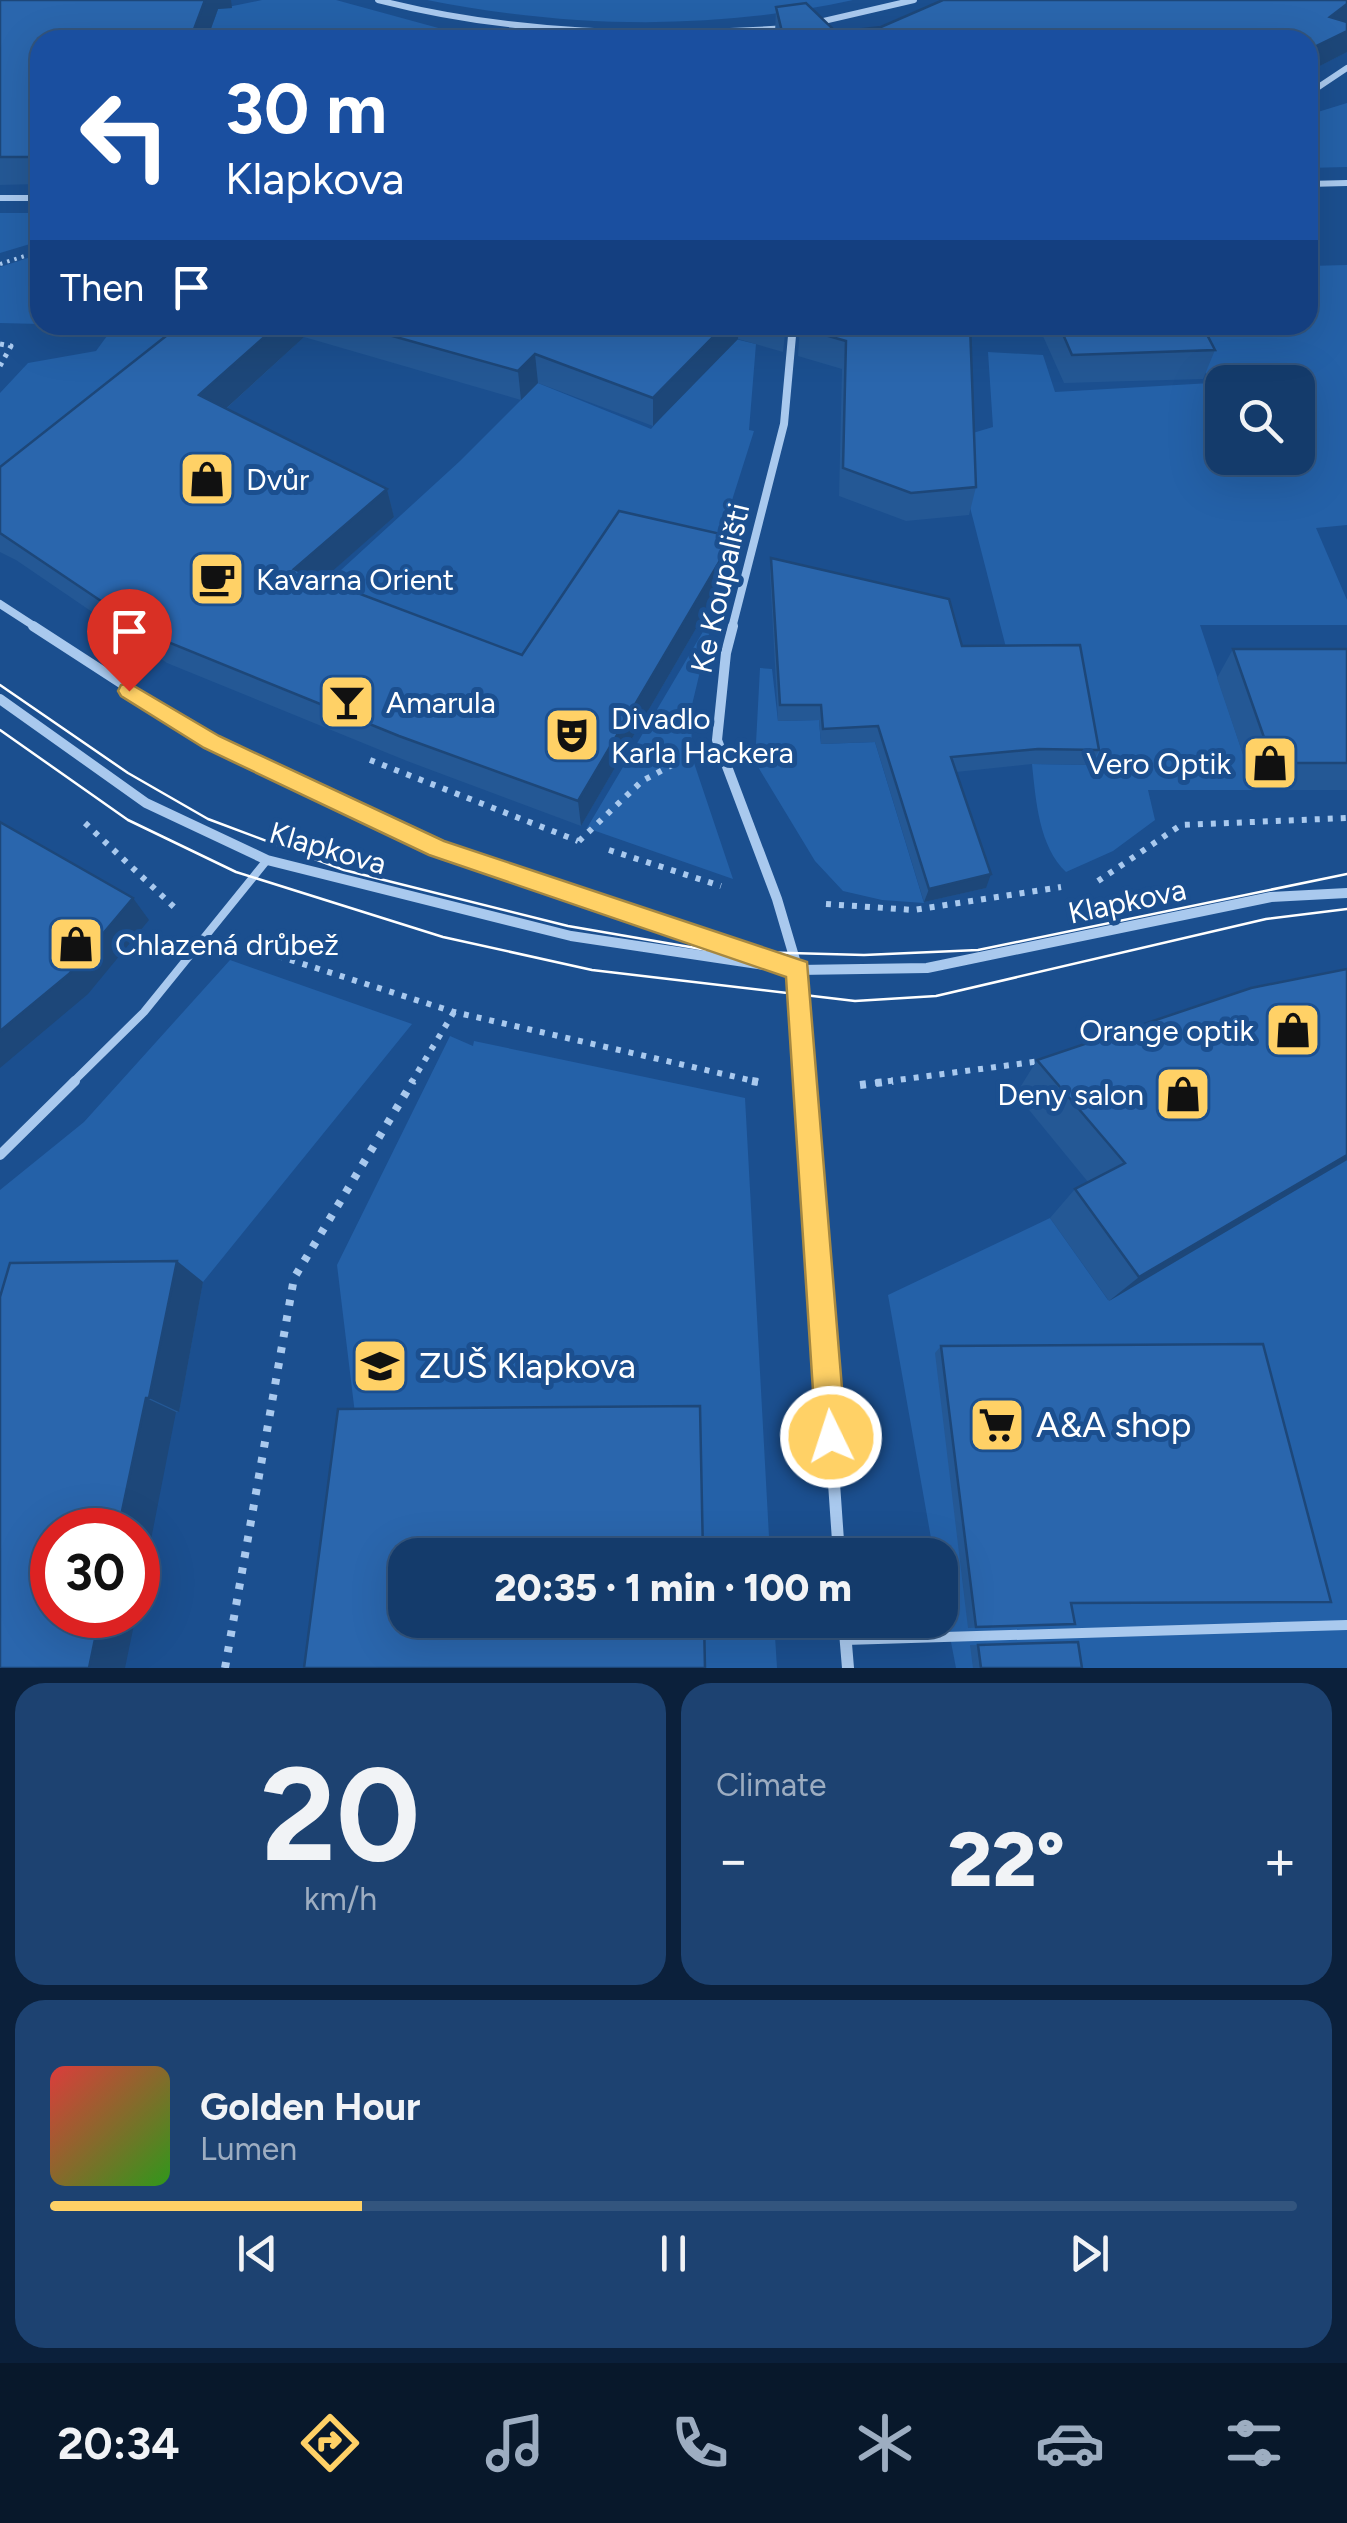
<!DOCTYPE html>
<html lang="en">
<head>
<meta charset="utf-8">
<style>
  :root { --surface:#143b6b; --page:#1d4271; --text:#f1f3f6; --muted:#9dadc1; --line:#33557e; --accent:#ffd166 }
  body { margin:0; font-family:Figtree,sans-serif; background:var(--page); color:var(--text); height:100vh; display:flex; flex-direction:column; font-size:38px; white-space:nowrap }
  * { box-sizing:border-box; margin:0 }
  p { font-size:32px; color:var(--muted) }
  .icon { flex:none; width:55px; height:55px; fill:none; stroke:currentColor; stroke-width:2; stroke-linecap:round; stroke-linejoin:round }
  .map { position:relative; height:1668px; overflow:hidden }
  .panel { display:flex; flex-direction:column; gap:15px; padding:15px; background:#0b203b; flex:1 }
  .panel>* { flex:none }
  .guide { position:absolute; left:30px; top:30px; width:1288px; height:305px; border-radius:30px; box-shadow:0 10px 40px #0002,0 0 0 2px var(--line); background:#1a4fa0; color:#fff; overflow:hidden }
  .tools { position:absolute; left:1205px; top:365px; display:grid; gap:20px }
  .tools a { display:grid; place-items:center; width:110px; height:110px; border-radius:20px; background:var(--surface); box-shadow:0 10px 40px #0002,0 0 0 2px var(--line); font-size:50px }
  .speed { position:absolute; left:30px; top:1508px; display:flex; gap:20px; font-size:50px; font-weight:700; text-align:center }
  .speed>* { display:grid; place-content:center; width:130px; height:130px; border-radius:50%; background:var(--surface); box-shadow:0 10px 40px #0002,0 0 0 2px var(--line); line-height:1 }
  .speed .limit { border:15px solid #d22; background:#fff; color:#111 }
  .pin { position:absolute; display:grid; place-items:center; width:85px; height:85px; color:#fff; margin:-102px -42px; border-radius:50% 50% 50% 0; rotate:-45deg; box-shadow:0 0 10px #0007 }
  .pin .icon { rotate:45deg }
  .me { position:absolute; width:110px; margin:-55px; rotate:356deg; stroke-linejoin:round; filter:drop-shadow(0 0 8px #0008) }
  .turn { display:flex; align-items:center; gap:35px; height:210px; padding:0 30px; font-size:45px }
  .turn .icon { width:130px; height:130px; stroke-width:2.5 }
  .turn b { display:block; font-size:70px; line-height:85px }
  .then { display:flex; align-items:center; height:95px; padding:0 30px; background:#0003; gap:20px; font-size:38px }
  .big { font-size:75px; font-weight:800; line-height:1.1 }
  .panel .tile { flex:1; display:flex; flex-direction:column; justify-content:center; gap:15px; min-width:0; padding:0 35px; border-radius:30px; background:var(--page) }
  .panel .dial { align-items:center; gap:0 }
  .dial b { font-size:130px; line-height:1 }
  .song { display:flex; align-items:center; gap:30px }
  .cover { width:120px; height:120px; border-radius:15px; background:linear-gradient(135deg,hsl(0 70% 55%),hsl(110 70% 35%)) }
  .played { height:10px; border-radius:5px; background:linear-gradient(90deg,var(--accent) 25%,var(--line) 25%) }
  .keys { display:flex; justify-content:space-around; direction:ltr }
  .heat { display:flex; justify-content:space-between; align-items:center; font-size:55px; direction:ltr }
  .panel .tiles { flex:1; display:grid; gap:15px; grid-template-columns:1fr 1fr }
  .tile:last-child { grid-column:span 2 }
  .trip { position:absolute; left:388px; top:1538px; width:570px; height:100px; border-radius:30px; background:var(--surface); box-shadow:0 10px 40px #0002,0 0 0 2px var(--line); font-weight:800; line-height:100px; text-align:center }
  .dock { display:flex; height:160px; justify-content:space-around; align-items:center; background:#08182b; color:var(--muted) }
  .dock .icon { width:70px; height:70px }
  .dock .selected { color:var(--accent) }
  .dock b { font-size:45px; color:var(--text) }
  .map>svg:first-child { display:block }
  .green { fill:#2461a8; fill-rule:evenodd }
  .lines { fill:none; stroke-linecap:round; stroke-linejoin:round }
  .path-far3 { stroke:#a9c9ee; stroke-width:4; stroke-dasharray:2.5 5; stroke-linecap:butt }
  .path-far2 { stroke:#a9c9ee; stroke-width:5; stroke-dasharray:4 6; stroke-linecap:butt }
  .path-far1 { stroke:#a9c9ee; stroke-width:6; stroke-dasharray:5 8; stroke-linecap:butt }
  .path { stroke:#a9c9ee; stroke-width:8; stroke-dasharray:6 10; stroke-linecap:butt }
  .lane-far1 { stroke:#a9c9ee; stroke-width:8 }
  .lane { stroke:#a9c9ee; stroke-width:10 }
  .street-far3 { stroke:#a9c9ee; stroke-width:6 }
  .street-far2 { stroke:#a9c9ee; stroke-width:8 }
  .street-far1 { stroke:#a9c9ee; stroke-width:10 }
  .street { stroke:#a9c9ee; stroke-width:12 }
  .tram { stroke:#fff; stroke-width:2.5 }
  .wall { fill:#245895 }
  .shaded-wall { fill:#1d4779 }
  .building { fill:#2a66ad; stroke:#1d4779; stroke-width:2.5 }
  .route { fill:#ffd166; stroke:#a68842; stroke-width:2.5 }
  .labels { text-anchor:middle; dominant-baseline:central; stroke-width:10; stroke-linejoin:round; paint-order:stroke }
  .poi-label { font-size:30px; fill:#fff; stroke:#1b4f8f; text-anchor:start }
  .street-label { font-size:30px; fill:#fff; stroke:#1b4f8f }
  .near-poi-label { font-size:35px; fill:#fff; stroke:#1b4f8f; text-anchor:start }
</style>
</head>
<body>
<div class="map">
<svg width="1347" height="1668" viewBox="0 0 1347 1668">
  <rect width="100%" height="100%" fill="#1b4f8f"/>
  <path class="green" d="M262,0h74l106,29 77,11h-479l174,-20 4,-11z
    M427,0h426c-141,31 -284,28 -426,0z
    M1347,103v64l-39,1v-53z
    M0,213h40v28l-40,12z
    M40,254v70l-40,-1v-56z
    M1347,265v260l-31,3 31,72v25h-147l55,165h-107l7,30 -42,31 -47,21c-27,-26 -30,-70 -34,-108l60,1 -82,-102 -47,-183 3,-45 27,-8 -5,-75 55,3 12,37 156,-9 -31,-58h128v-59zM1222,382h76v76h-76z
    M115,325h110l-225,186v-118l28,-30 68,-12z
    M731,338l25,6 -7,86 5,1 -41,129 -105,-34 -86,140 -205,-74 143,-131 67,-67 1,-15 123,50z
    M714,613l-23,96 1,48 41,122 -146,-51z
    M760,668l12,1 6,52 41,-1 2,24 54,-2 49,161 -42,-3 -39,-9 -28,-30 -60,-99z
    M230,960l182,64 -209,258 -203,169v-261l84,-68z
    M450,1036l23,10 1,-5 271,57 25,457h-69l-345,-133 -19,-157z
    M1347,1160v508h-391l-16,-83v-30h-6l-46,-260 162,-77 58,82z
    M702,1620h72l3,48h-74z"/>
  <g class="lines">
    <path class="path-far3" d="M0,264l40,-13"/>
    <path class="path-far2" d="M0,344l11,2 -11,20"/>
    <path class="path-far1" d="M370,760l208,81
      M85,823l89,84
      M579,841l63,-60 32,-17
      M609,850l112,36
      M1098,881l83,-56 166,-7
      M826,904l88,6 147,-23
      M253,948l201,64 304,70
      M411,1083l43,-71
      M875,1083l166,-22"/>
    <path class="path" d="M752,1081l6,1
      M860,1085l33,-4
      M225,1668l69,-390 119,-197"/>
    <path class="lane-far1" d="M72,1083l72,-71 123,-152"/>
    <path class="lane" d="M0,1155l75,-74
      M845,1640l502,-15"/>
    <path class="street-far3" d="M378,0c136,35 271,37 410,28
      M815,23l99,-23
      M1308,94l39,-26
      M1308,184l39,-1
      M0,198h40"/>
    <path class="street-far2" d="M0,604l37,24
      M732,628l52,-204 9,-99"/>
    <path class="street-far1" d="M33,626l179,116 225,107 342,113
      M733,626l-7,27 -9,87 60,159 21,71 8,113
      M0,699l146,104 121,57 304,76 227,34 129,-2 344,-71 76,-4"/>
    <path class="street" d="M806,1081l33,474
      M844,1620l4,48"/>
    <path class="tram" d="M0,685l128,88 80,46 136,51 224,56 145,25 151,4 114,-5 369,-76
      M0,730l128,90 108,52 207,65 149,33 263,31 81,-5 330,-77 81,-10"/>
  </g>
  <path class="wall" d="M0,0l232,8 -14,1 -11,31h-167v144l-40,1z
    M943,0h404v52l-39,20v-32h-532l-1,-6 1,-27 30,-4 30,29 45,-5z
    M180,325h606l-3,27 -45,-13 -85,87 -115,-43 -17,17 -217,-63 -78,72 161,80 7,28 -71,62 199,76 212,-118 -1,28 -152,261 -174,-65 -240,-98 -151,-103 -16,-8v-85z
    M800,325h170l6,162 -7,28 -63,6 -67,-25 3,-127 -44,-13z
    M1038,325h164l13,25 -12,29 -139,4z
    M771,558l191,88 137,104 -7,15 -60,-1 -76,8 30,116 -62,14 -49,-160 -54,2 -2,-24 -41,1 -8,-147z
    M1233,649h114v141h-92l-38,-112z
    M1347,969v191l-238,141 -59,-83 25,-29 13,-7 -72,-88 21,-34z
    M177,1261l26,21 -24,130h-3l-176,256z
    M941,1346l390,256 -260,2 4,20 -107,4 -33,-275z
    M1078,1642l4,26h-109l-3,-23z"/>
  <path class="shaded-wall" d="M205,0h26l1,8 -14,1 -11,31h-17z
    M1347,4v18l-17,-5z
    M1347,31v21l-39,20v-22z
    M278,325h23l3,12 -94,86 -11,-28z
    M725,325h14l-1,14 -85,87v-28z
    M535,354l3,29 -17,17 -3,-29z
    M387,489l7,28 -90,79 -10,-27z
    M734,537l-1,28 -152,261 -3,-25z
    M991,874l-5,14 -62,14 5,-13z
    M133,898l16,22 -61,74 -88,74v-37z
    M1347,1155v5l-238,141 30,-24z
    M177,1261l26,21 -24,130 -30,-14z
    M146,1398l30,14 -38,194v-76h-20z
    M100,1615h36l-11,53h-36z"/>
  <path class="building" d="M0,0h205l-15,40h-150v117h-40z
    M943,0h404v4l-17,13 17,5v9l-39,19v-10h-524l-8,-33 30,-4 30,29 45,-5z
    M180,325h98l-79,70 188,94 -93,80 228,86 97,-144 115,26 -156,264 -179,-65 -246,-100 -153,-103v-66z
    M353,325h372l-72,73 -118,-44 -17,17z
    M801,325h169l6,162 -65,6 -68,-25 3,-127 -46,-13z
    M1059,325h143l13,25 -143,5z
    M771,558l178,41 13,47 118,-1 19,105 -61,-1 -87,8 40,117 -62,15 -51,-163 -55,3 -2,-24h-41z
    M1233,649h114v114h-74z
    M0,822l133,76 -64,76 -69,57z
    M1347,969v186l-208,122 -64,-88 50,-26 -88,-103 214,-72z
    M177,1261l-28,137h-3l-28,132h-66v85h48l-11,53h-89v-371l10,-34z
    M1263,1344l68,258 -260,1 4,21 -99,3 -35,-281z
    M700,1406l3,149h-298v65h299l1,48h-401l34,-259z
    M1078,1642l4,26h-101l-3,-23z"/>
  <path class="route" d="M129,683l90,53 225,105 363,121 39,475 -4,11 -11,4 -11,-4 -4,-11 -30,-460 -357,-122 -225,-107 -83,-52 -3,-5 3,-6z"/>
  <defs>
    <g id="shop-square" transform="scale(2.875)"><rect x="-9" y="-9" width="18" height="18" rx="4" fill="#ffd166" stroke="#1b4f8f"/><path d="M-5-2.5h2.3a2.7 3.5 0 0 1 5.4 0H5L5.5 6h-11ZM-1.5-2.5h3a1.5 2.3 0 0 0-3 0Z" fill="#111"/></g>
    <g id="cafe-square" transform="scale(2.875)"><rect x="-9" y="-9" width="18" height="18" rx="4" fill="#ffd166" stroke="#1b4f8f"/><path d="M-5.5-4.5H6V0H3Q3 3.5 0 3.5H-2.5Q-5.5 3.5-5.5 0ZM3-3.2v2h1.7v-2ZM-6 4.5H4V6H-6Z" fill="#111"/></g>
    <g id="bar-square" transform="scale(2.875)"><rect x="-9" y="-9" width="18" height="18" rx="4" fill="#ffd166" stroke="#1b4f8f"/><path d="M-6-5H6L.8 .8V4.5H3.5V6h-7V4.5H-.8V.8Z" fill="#111"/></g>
    <g id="theatre-square" transform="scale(2.875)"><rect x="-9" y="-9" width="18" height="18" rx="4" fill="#ffd166" stroke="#1b4f8f"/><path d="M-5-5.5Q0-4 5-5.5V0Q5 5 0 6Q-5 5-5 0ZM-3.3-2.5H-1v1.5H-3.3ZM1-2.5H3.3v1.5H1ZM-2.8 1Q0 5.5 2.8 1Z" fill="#111"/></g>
    <g id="school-square" transform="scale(2.875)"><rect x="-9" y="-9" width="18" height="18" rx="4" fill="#ffd166" stroke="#1b4f8f"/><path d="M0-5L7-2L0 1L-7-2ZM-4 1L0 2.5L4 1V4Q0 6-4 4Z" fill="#111"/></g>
    <g id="supermarket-square" transform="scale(2.875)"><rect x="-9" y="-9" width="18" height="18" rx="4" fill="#ffd166" stroke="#1b4f8f"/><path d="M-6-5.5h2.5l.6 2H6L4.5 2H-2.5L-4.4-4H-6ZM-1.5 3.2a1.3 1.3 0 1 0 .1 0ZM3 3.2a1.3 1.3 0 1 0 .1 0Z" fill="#111"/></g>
  </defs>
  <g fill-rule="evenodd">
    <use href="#shop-square" x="207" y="479"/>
    <use href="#cafe-square" x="217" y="579"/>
    <use href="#bar-square" x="347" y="702"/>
    <use href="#theatre-square" x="572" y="735"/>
    <use href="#shop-square" x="1270" y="763"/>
    <use href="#shop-square" x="76" y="944"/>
    <use href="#shop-square" x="1293" y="1030"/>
    <use href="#shop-square" x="1183" y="1094"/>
    <use href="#school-square" x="380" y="1366"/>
    <use href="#supermarket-square" x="997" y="1425"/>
  </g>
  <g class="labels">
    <g class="poi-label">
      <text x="246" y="479">Dvůr</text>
      <text x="256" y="579">Kavarna Orient</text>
      <text x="386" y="702">Amarula</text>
      <text x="611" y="718">Divadlo<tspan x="611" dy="34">Karla Hackera</tspan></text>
      <text x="1231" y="763" text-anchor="end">Vero Optik</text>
      <text x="115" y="944">Chlazená drůbež</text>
      <text x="1254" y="1030" text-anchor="end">Orange optik</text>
      <text x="1144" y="1094" text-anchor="end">Deny salon</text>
    </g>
    <g class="street-label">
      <text transform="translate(720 588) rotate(-77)">Ke Koupališti</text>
      <text transform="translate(328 848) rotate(16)">Klapkova</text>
      <text transform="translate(1127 901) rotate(-12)">Klapkova</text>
    </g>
    <g class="near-poi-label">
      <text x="419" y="1366">ZUŠ Klapkova</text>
      <text x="1036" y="1425">A&amp;A shop</text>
    </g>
  </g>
</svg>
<div class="tools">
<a><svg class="icon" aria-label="search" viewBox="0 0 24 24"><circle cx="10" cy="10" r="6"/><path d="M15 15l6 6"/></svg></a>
</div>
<div class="speed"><div class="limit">30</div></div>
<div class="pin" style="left:129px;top:691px;background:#d93025"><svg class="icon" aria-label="arrive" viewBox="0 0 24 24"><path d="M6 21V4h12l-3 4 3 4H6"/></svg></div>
<svg class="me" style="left:831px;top:1437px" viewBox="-20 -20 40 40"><circle r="17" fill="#ffd166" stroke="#fff" stroke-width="3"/><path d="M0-11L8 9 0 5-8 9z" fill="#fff"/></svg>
<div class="trip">20:35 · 1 min · 100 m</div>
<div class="guide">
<div class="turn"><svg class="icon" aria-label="left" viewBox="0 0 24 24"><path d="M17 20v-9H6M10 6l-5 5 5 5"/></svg><div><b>30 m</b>Klapkova</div></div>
<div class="then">Then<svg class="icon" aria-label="arrive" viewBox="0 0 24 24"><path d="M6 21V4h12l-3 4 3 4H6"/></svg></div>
</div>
</div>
<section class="panel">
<div class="tiles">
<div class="tile dial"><b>20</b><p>km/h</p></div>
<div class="tile"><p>Climate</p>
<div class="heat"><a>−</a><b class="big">22°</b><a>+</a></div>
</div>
<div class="tile">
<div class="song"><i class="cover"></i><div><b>Golden Hour</b><p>Lumen</p></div></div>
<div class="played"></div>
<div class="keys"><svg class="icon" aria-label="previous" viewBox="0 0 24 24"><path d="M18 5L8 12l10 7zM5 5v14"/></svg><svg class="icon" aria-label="pause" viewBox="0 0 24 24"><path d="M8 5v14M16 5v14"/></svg><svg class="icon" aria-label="next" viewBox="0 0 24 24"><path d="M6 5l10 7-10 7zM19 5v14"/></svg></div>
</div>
</div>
</section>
<nav class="dock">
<b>20:34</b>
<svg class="icon selected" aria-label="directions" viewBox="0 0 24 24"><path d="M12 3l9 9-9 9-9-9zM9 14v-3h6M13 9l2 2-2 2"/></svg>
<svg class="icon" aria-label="music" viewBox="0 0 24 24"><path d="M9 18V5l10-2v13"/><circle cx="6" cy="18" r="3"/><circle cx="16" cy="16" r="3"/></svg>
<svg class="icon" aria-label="phone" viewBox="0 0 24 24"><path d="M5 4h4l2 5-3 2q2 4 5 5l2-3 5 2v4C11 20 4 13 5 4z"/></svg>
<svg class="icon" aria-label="climate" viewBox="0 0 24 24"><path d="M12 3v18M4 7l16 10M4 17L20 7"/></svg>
<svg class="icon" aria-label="car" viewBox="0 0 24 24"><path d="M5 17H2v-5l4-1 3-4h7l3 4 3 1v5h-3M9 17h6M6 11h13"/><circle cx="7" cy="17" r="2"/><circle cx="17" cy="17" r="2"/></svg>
<svg class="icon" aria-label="filters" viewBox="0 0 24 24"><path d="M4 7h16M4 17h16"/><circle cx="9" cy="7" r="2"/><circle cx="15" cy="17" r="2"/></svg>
</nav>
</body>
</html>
